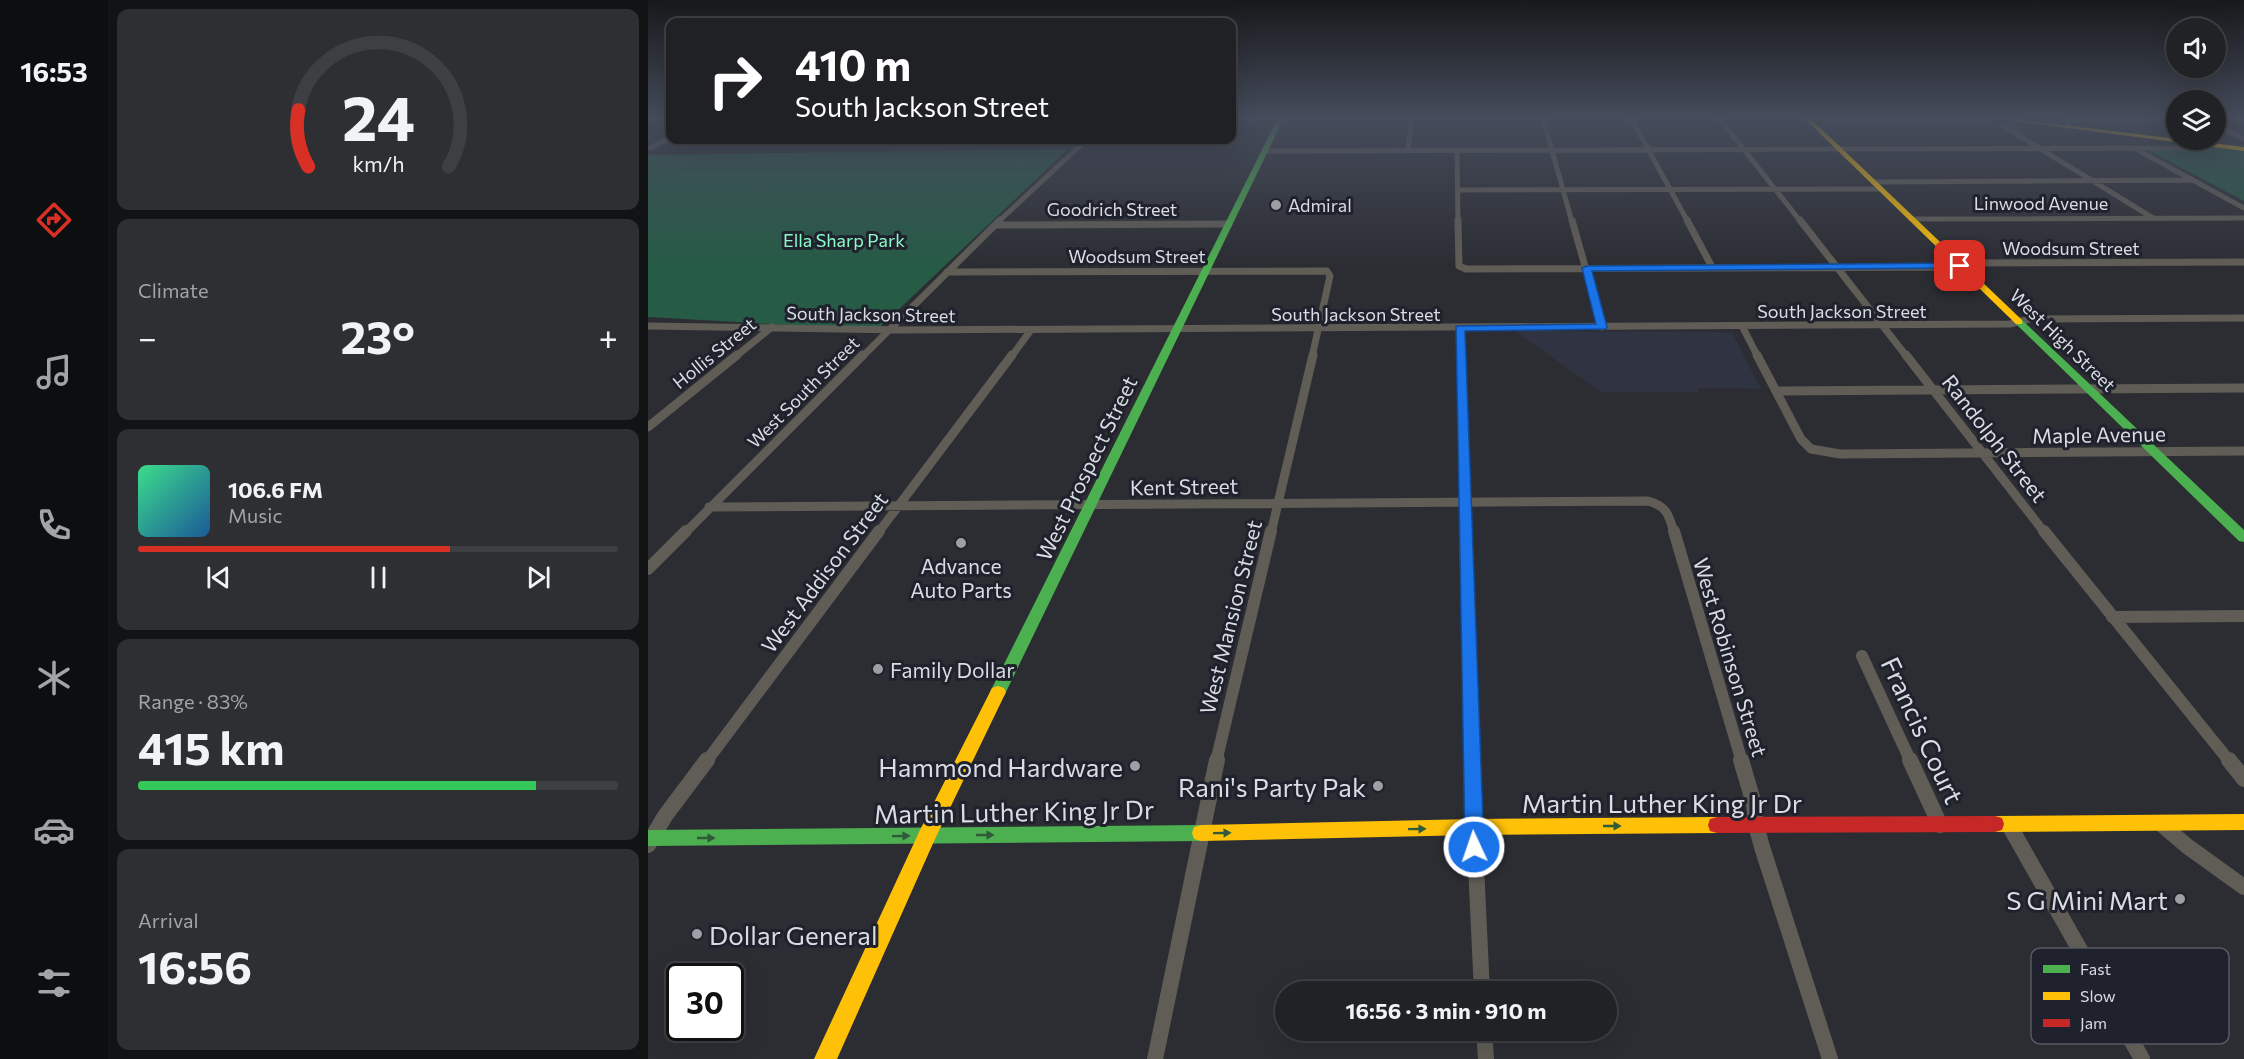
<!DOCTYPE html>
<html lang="en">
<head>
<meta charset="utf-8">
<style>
  :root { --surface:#212226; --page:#2d2f32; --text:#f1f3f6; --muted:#a2a4a7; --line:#3e3f43; --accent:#d93025 }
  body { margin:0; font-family:Commissioner,sans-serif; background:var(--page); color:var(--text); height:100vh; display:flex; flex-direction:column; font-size:22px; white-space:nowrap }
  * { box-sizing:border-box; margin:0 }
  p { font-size:20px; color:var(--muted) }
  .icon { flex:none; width:33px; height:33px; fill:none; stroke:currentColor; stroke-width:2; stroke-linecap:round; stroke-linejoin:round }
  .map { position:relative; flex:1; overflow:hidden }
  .panel { display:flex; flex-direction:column; gap:9px; padding:9px; background:#121315; width:540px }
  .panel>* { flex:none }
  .banner { position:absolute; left:18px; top:18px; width:570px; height:126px; border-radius:12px; box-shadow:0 6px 24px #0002,0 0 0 2px var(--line); background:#202124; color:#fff; overflow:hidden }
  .fabs { position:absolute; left:1518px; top:18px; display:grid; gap:12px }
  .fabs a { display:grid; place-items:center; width:60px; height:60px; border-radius:50%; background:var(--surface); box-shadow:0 6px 24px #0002,0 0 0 2px var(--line); font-size:30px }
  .speed { position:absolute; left:18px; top:963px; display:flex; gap:12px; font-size:30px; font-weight:700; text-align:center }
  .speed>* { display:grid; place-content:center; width:78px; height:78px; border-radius:50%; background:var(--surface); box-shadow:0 6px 24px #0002,0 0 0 2px var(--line); line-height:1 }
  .speed .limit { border:3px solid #111; border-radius:9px; background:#fff; color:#111 }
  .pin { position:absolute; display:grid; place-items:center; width:51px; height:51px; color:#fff; margin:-26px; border-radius:12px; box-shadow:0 3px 9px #0006 }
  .me { position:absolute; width:66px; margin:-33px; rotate:357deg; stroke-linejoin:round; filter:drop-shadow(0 0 4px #0008) }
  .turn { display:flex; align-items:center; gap:21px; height:126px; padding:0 30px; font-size:27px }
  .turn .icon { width:78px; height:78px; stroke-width:2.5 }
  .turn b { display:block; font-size:42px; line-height:51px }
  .big { font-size:45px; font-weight:700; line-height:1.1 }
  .panel .widget { flex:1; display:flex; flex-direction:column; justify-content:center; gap:9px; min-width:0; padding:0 21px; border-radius:12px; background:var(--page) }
  .panel .dial { align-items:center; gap:0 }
  .dial svg { height:156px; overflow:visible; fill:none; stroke:var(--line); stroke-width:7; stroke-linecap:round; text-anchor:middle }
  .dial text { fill:var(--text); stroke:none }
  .song { display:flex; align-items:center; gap:18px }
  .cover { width:72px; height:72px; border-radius:9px; background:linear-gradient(135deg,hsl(150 70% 55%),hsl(210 70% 35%)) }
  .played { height:6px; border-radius:3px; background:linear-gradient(90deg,var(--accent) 65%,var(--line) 65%) }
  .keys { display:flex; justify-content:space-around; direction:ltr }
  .heat { display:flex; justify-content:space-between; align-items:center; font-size:33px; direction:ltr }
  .charge { height:9px; border-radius:4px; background:linear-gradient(90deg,#34c759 83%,var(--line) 0) }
  .trip { position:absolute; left:627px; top:981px; width:342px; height:60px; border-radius:30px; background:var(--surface); box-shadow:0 6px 24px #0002,0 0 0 2px var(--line); font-weight:700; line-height:60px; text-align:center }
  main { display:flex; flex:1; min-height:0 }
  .menu { display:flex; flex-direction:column; width:108px; justify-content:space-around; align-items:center; background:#0d0e0f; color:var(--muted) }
  .menu .icon { width:42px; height:42px }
  .menu .current { color:var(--accent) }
  .menu b { font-size:27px; color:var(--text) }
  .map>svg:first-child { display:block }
  .built { fill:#2f3342 }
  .green { fill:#265b46 }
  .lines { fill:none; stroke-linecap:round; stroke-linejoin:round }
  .street-far4 { stroke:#605d56; stroke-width:5 }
  .street-far3 { stroke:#605d56; stroke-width:7 }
  .street-far2 { stroke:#605d56; stroke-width:9 }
  .street-far1 { stroke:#605d56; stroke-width:12 }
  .street { stroke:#605d56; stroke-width:16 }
  .fast { fill:#4caf50; fill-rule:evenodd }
  .slow { fill:#ffc107; fill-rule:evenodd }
  .jam { fill:#c62828; fill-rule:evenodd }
  .oneway { fill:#315a3a }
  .route { fill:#1a73e8; stroke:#114b97; stroke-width:1.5 }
  .poi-dot { fill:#9d9fa5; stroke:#1f222c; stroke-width:2 }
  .labels { text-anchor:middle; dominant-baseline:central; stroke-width:6; stroke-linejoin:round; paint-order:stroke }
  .far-street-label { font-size:18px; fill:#dadce3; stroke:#1f222c }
  .far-poi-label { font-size:18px; fill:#dadce3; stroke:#1f222c; text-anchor:start }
  .far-park-label { font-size:18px; fill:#89fbc9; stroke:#1f222c }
  .street-label { font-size:21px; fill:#dadce3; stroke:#1f222c }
  .poi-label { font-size:21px; fill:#dadce3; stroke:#1f222c }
  .near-street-label { font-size:26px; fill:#dadce3; stroke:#1f222c }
  .near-poi-label { font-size:26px; fill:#dadce3; stroke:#1f222c; text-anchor:end }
  .key { fill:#1f222c; stroke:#575a63; stroke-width:1.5 }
  .key-label { font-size:16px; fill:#dadce3 }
</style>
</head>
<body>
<main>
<nav class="menu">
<b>16:53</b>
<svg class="icon current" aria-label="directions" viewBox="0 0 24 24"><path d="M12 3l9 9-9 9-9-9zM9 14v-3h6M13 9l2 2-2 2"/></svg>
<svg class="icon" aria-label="music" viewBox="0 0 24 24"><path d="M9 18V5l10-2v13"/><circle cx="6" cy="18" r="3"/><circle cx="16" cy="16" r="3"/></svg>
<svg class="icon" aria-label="phone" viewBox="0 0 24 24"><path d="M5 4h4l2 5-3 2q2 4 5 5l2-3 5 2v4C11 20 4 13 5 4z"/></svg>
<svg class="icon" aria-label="climate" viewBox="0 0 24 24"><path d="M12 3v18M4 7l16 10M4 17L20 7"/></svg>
<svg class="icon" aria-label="car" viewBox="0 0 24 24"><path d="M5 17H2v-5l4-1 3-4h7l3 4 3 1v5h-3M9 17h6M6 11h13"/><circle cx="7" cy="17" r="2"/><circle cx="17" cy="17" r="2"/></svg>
<svg class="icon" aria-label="filters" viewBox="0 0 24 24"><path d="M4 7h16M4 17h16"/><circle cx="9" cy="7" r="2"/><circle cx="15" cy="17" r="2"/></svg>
</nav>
<section class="panel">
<div class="widget dial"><svg viewBox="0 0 100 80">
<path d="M14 69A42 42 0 1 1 86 69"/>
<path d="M14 69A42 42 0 0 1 9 40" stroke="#d93025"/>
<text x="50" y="56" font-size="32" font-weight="700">24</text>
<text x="50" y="72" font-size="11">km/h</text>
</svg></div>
<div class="widget"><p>Climate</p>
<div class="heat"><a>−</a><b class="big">23°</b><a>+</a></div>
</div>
<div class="widget">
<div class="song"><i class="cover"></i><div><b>106.6 FM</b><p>Music</p></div></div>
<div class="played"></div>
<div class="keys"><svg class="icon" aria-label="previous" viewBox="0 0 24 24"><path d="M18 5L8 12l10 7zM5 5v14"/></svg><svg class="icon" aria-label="pause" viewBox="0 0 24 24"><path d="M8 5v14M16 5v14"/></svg><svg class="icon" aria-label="next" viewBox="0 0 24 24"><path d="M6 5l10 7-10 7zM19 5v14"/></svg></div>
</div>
<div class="widget"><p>Range · 83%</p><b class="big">415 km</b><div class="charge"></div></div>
<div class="widget"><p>Arrival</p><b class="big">16:56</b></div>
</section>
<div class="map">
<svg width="1596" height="1059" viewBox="0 0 1596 1059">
  <rect width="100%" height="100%" fill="#2c2d33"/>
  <path class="built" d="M867,331l217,1 29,57 -64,-1 2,4h-98z"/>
  <path class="green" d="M1561,146l35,5v50l-96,-51 56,-1z
    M420,149l-191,181 -229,-13v-162z"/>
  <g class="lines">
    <path class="street-far4" d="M594,118h299
      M895,118l29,104
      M983,118l57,104
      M1071,118l82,104
      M1169,118l48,3h118l9,-3
      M1568,120h28
      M1354,125l151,93
      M1568,126l28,13
      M1420,127v-6l8,-1h100
      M2,148l20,-10
      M1488,149l108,59
      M760,150l4,-32
      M809,150l1,72
      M616,151l930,-3 10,-2 -2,-2
      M1225,182l320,-2
      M810,190l422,-1
      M1263,219l333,-1
      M350,222l88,-82"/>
    <path class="street-far3" d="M810,220l1,46 7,3 485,-2 18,-4 275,-1
      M924,220l30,107
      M1039,220l25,47
      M1152,220l107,137
      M347,225l234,-1
      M299,272l380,-1 3,5 -18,81
      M0,326l254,4 1108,-6 19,-5 215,-1
      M1094,326l16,31
      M812,329l1,28
      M87,357l37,-30
      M214,357l138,-137
      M363,357l20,-27"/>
    <path class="street-far2" d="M813,355l4,178
      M1109,355l44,84 10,10 29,5 404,-3
      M1258,355l139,178
      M1129,391l467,-3
      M0,427l89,-72
      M61,507l939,-6c19,5 21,14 26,32
      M37,533l178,-178
      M230,533l134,-178
      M623,533l42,-178"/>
    <path class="street-far1" d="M817,531l6,231
      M1026,531l68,231
      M1396,531l186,231
      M0,569l38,-38
      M1464,617l132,-1
      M1214,656l49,106
      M58,762l173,-231
      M568,762l55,-231"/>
    <path class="street" d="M823,760l11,232
      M1093,760l13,44 2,21 6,22 68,212
      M1262,760l30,65
      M1581,760l15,19
      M1512,823l27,23 57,41
      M1361,825l133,234
      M0,845l17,-29 42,-56
      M836,1030l2,29
      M507,1059l62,-299"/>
    <path class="fast" d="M630,118h6l-278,574 -2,4 -6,2 -6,-2 -2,-4z
      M1371,319l3,1 222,210v12l-5,-1 -223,-217 -2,-2z
      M553,825l7,2 2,6 -2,6 -7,2 -553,5v-16z"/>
    <path class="slow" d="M1156,118h6l212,202v4h-6z
      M1343,118h14l239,29v4z
      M350,686l6,2 2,4 -71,147 -98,220h-23l106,-229 70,-138 2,-4z
      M1596,814v16l-249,2 -7,-2 -2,-6 2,-6 7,-2z
      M1069,817l7,2 2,6 -2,6 -7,2 -244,2 -272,6 -7,-2 -2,-6 2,-6 7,-2 272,-6z"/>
    <path class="jam" d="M1347,816l7,2 2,6 -2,6 -7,2 -278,1 -7,-2 -2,-6 2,-6 7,-2z"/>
  </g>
  <defs><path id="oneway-solid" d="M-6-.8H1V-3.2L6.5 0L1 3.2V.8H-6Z" transform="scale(1.5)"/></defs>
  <g class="oneway">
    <use href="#oneway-solid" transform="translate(964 826)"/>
    <use href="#oneway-solid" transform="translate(769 829) rotate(-1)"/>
    <use href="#oneway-solid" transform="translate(574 833) rotate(-1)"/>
    <use href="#oneway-solid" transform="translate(337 835)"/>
    <use href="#oneway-solid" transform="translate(253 836) rotate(-1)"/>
    <use href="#oneway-solid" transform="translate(58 838)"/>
  </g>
  <linearGradient id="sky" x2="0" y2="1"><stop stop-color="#18191c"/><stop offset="0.44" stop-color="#454c5b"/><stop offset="1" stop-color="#454c5b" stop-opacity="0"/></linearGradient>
  <rect width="1596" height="266" fill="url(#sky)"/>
  <path class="route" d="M1312,263l3,1v4l-371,3 15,56 -1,2 -141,2 19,516 -3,6 -7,3 -7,-3 -2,-6 -9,-521 140,-2 -14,-56 5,-2z"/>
  <g class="poi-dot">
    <circle cx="628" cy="205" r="6"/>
    <circle cx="313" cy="543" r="6"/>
    <circle cx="230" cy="669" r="6"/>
    <circle cx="487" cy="766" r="6"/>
    <circle cx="730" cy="786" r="6"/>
    <circle cx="1532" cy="899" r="6"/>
    <circle cx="49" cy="934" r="6"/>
  </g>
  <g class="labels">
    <g class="far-street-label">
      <text x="1393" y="203">Linwood Avenue</text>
      <text x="464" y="209">Goodrich Street</text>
      <text x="1423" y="248">Woodsum Street</text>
      <text x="489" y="256">Woodsum Street</text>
      <text x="1194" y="311">South Jackson Street</text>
      <text transform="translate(223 314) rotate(1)">South Jackson Street</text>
      <text x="708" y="314">South Jackson Street</text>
      <text transform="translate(1415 340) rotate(44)">West High Street</text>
      <text transform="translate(66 353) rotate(-39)">Hollis Street</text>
      <text transform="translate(155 392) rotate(-45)">West South Street</text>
    </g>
    <g class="far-poi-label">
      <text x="640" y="205">Admiral</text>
    </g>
    <g class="far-park-label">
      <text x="196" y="240">Ella Sharp Park</text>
    </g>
    <g class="street-label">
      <text transform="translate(1451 434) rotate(-1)">Maple Avenue</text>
      <text transform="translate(1347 438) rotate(52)">Randolph Street</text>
      <text transform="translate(438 468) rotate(-64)">West Prospect Street</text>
      <text transform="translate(536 486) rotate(-1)">Kent Street</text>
      <text transform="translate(176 572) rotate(-53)">West Addison Street</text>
      <text transform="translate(582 617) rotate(-76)">West Mansion Street</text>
      <text transform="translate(1083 657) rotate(73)">West Robinson Street</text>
    </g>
    <g class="poi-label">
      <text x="313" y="565">Advance<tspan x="313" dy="24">Auto Parts</tspan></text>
      <text x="242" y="669" text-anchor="start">Family Dollar</text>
    </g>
    <g class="near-street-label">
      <text transform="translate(1275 730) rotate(65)">Francis Court</text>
      <text x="1014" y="802">Martin Luther King Jr Dr</text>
      <text transform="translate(366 811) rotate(-1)">Martin Luther King Jr Dr</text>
    </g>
    <g class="near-poi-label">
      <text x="475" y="766">Hammond Hardware</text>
      <text x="718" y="786">Rani's Party Pak</text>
      <text x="1520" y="899">S G Mini Mart</text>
      <text x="61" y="934" text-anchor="start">Dollar General</text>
    </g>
  </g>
  <rect x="1383" y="948" width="198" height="96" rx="9" class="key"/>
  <rect x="1395" y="965" width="27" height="8" fill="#4caf50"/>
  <rect x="1395" y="992" width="27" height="8" fill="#ffc107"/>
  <rect x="1395" y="1019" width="27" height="8" fill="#c62828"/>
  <g class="key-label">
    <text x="1432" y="975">Fast</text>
    <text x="1432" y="1002">Slow</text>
    <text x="1432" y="1029">Jam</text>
  </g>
</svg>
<div class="fabs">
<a><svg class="icon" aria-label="sound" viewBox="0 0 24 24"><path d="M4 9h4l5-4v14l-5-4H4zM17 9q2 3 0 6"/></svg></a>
<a><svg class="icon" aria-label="layers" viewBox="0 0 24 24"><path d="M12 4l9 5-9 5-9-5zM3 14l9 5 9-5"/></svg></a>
</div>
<div class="speed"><div class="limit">30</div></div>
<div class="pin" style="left:1312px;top:266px;background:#d93025"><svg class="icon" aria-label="arrive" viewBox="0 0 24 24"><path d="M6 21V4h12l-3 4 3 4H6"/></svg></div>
<svg class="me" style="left:826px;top:847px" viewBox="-20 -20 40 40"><circle r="17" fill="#1a73e8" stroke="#fff" stroke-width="3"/><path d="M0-11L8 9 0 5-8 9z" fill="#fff"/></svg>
<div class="trip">16:56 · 3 min · 910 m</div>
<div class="banner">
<div class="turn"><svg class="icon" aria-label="right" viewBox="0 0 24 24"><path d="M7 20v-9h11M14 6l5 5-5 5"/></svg><div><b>410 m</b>South Jackson Street</div></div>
</div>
</div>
</main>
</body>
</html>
